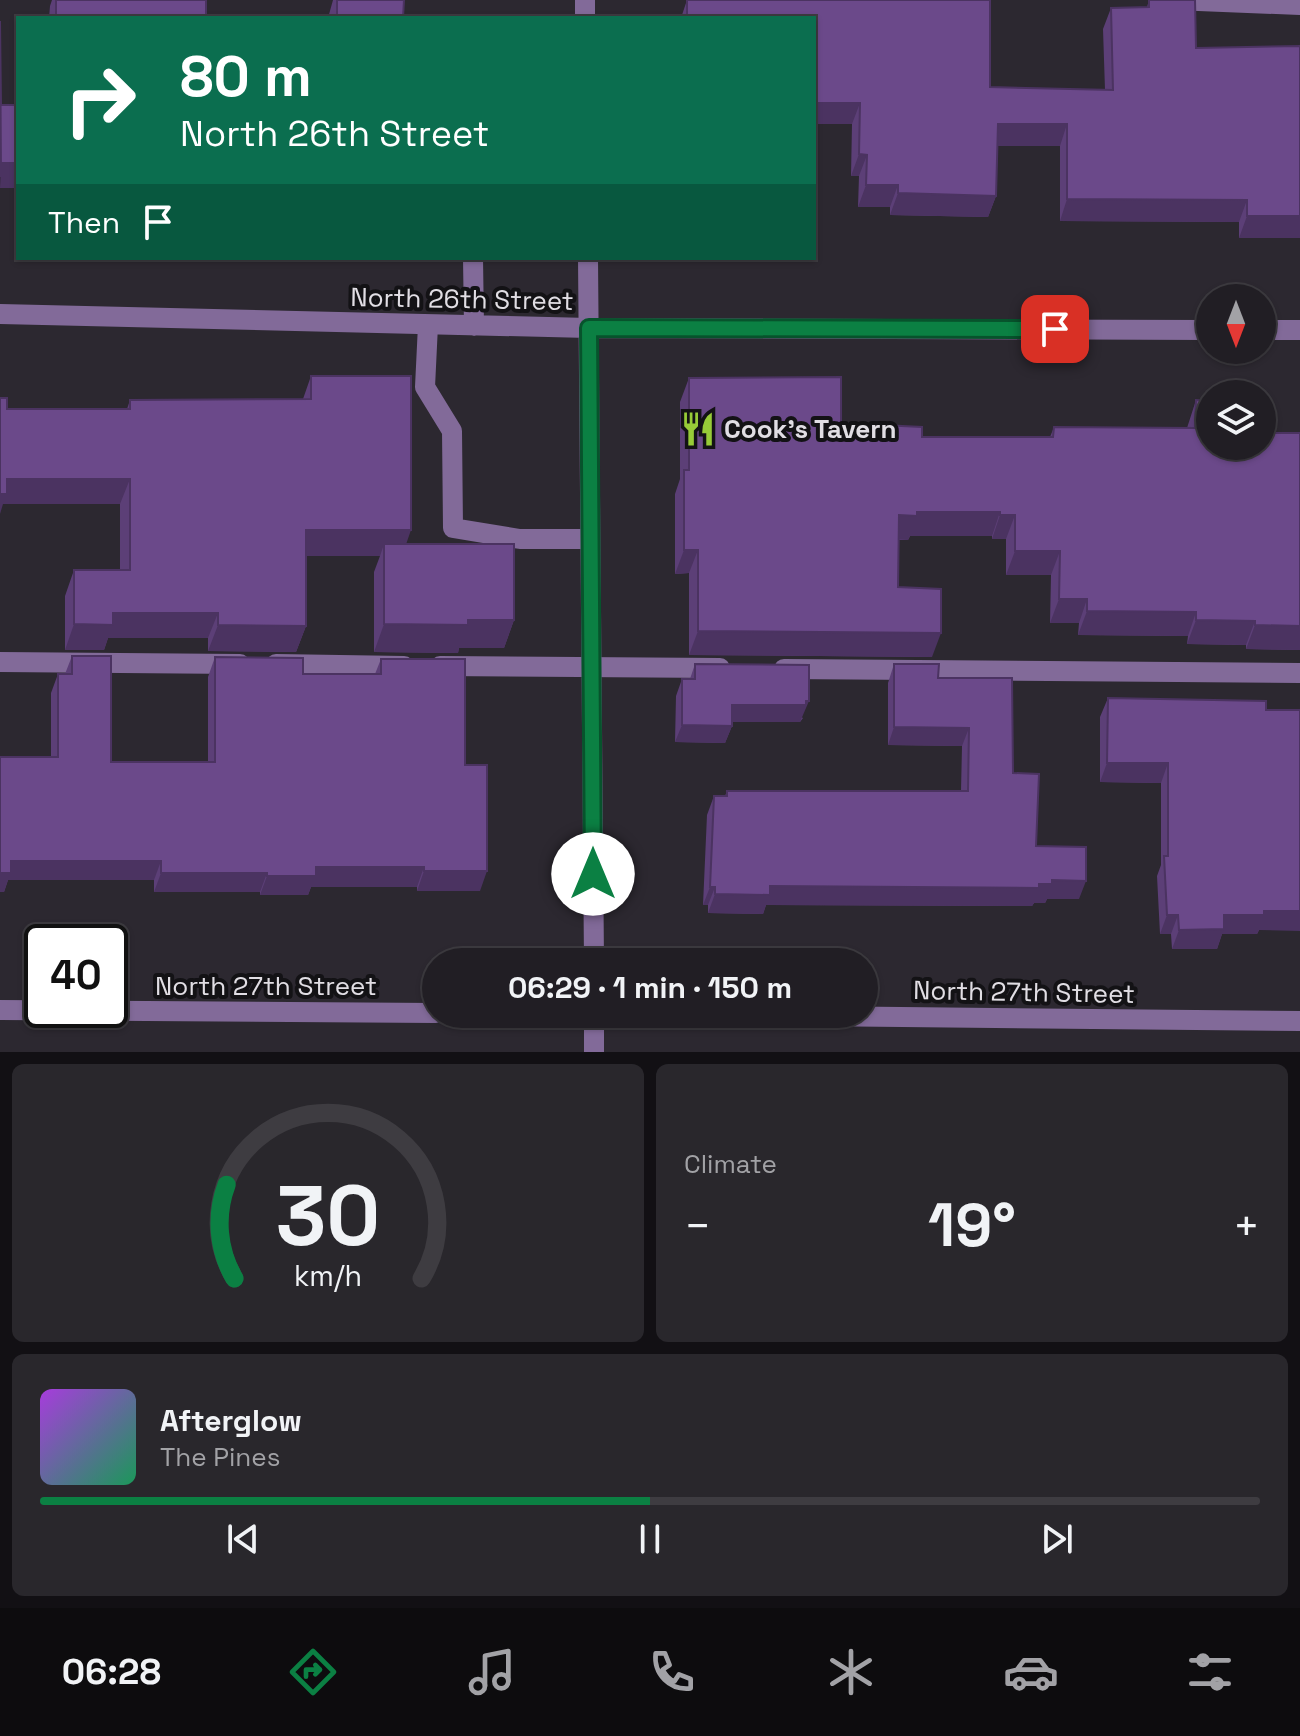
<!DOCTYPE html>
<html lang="en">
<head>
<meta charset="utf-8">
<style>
  :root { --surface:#211e24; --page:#29272c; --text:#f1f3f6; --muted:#a2a2a6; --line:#3e3c41; --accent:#0b8043 }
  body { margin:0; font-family:"Space Grotesk",sans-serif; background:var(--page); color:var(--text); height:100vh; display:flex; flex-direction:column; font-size:30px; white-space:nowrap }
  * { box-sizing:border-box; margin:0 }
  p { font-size:26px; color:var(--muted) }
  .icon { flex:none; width:44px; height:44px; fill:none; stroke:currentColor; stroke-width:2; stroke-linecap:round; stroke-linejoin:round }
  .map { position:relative; height:1052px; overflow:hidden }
  .side { display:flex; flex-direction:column; gap:12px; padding:12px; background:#121014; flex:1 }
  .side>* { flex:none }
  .guide { position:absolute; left:16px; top:16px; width:800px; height:244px; border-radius:0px; box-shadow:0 2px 6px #0004,0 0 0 2px var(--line); background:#0b6e4f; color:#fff; overflow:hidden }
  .needle { width:52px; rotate:180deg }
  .tools { position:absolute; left:1196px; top:284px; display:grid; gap:16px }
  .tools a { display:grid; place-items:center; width:80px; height:80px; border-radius:50%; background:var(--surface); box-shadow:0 2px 6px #0004,0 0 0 2px var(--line); font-size:40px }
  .speed { position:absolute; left:24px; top:924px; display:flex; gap:16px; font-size:40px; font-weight:700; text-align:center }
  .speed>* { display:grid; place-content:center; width:104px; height:104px; border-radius:50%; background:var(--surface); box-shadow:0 2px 6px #0004,0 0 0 2px var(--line); line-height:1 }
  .speed .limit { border:4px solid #111; border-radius:12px; background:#fff; color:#111 }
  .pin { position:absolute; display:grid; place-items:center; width:68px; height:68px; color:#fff; margin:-34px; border-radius:16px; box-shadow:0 4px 12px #0006 }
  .me { position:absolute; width:88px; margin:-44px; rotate:0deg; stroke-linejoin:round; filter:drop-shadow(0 0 6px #0008) }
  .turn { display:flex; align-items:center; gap:28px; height:168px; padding:0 32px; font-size:36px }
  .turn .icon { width:104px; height:104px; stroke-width:2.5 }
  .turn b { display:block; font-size:56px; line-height:68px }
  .then { display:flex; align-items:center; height:76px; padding:0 32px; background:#0003; gap:16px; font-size:30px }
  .big { font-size:60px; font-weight:700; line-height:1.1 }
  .side .tile { flex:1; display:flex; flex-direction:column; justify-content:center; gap:12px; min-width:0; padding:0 28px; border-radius:12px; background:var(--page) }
  .side .dial { align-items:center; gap:0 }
  .dial svg { height:208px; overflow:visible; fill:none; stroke:var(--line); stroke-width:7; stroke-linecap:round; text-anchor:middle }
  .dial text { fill:var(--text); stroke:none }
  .song { display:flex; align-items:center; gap:24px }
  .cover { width:96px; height:96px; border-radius:12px; background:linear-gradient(135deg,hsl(280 70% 55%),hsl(150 70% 35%)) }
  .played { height:8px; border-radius:4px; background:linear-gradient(90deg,var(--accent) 50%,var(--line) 50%) }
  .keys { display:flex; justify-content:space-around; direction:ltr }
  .heat { display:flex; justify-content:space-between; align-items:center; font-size:44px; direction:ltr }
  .side .tiles { flex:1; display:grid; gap:12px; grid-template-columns:1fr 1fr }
  .tile:last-child { grid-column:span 2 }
  .trip { position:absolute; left:422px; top:948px; width:456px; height:80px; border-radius:40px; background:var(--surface); box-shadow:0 2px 6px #0004,0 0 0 2px var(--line); font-weight:700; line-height:80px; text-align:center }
  .menu { display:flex; height:128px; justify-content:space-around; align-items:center; background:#0d0c0e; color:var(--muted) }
  .menu .icon { width:56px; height:56px }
  .menu .active { color:var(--accent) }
  .menu b { font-size:36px; color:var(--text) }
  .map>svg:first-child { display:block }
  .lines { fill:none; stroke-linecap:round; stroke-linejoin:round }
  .minor { stroke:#826a99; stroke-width:20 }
  .wall { fill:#5c3f77 }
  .shaded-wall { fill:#4b3361 }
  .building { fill:#6b498a; stroke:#4b3361; stroke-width:2 }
  .route-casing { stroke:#07532c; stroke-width:20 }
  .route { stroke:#0b8043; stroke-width:14 }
  .labels { text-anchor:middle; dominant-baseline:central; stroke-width:8; stroke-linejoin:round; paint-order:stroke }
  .street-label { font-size:26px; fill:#e1dee4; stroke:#131215 }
  .poi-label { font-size:26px; font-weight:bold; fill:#e1dee4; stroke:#131215; text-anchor:start }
</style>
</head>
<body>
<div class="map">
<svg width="1300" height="1052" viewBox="0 0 1300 1052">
  <rect width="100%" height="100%" fill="#2c2830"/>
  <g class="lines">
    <path class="minor" d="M585,0v18
      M1174,0l126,5
      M473,258l1,68
      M588,258l6,704
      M0,314l589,14 621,2
      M428,325l-3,62 27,44 1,97 67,11h70
      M1262,330h38
      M0,662l240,2
      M276,664l128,2
      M440,666l280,2
      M784,669l516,4
      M0,1010l436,3
      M594,1014v38
      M603,1014l697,7"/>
  </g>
  <path class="wall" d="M52,0h154v18h-157l1,-12z
    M333,0h71l-1,18h-75z
    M687,0h303v87l115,3 -2,-61 8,-21 36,-1 2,-7h46l1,48 104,-2v192h-61v-16l-179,-1v-75h-63l-1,50 -8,21 -98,-2v-8h-32l1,-31h-8l1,-52h-38v-106h-133z
    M311,376l95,168 108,76 -10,28h-45l-1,5 -84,-1v-80l6,-16h-74v70l-10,26 -88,-1v-13h-100l-4,12h-39v-54l9,-26h46v-66h-117l124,-95 3,-9 173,-1z
    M689,378l152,45 81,14h128l4,-10 133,1 9,-28 14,46 90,-13v217l-54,-1v-4l-59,-1 1,-8 -110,-1 1,-12h-29l1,-48h-45v-36h-14v-3h-82l-2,4h-9l-1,47 34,70 -243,-2v-82l-14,1v-80l5,-15v-77z
    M72,656l39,106h97v-85l7,-20 88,17h72l6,-15 84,106 15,126h-63v-4h-106l-3,8h-48v-3h-106v-12h-146l-4,12h-4l51,-135v-64l7,-19h7z
    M695,664l108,54 -3,4h-68v4l-7,17 -50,-1 1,-46 6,-17h8z
    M894,664l44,14 75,95 23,73 43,53h-32l-2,4h-11l-2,3 -266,-1 -3,9 -55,-1v-8h-5l4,-90 7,-19h11l2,-5h234l1,-45 -74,-1v-62z
    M1108,698l158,3 -7,229 -2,4h-35l-5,15h-45l-1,-15h-11l-3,-58 4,-11v-82l-61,-1v-65z"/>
  <path class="shaded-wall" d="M814,103h46l-8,21h-38z
    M998,124h69l-7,22h-70z
    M859,154l8,1 -8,21h-8z
    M1,163h17v25h-18z
    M866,185h32l-8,22h-32z
    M898,193l98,3 -8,21 -98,-2z
    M1067,199l180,1 -8,22 -179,-1z
    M1247,216h53v22h-61z
    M7,479h123l-10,25h-117l-3,10v-20z
    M917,512h83l-8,24h-82l-2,4 -18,-1 9,-24z
    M1000,515h15l-9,24h-14z
    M306,530h105l-9,26 -18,-12 -4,12h-84z
    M684,550h14l-9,23 -14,1z
    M1015,551h45l-9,24h-45z
    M1059,599h28l-8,24h-29z
    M1087,611l109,1 -8,24 -110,-1z
    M113,613h105l-10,25h-100l-4,12h-39l9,-26z
    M468,620h46l-10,28h-45l-1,5 -84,-1 10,-28z
    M1196,620l59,1 -9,24 -59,-1z
    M218,625l88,1 -10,26 -88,-1z
    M1255,625l45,1v24l-54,-1z
    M698,631l243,2 -9,24 -243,-2z
    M809,701l-9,21h-75l7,-17z
    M682,725l50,1 -7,17 -50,-1z
    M894,727l75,1 -7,18 -74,-1z
    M1107,763h61l-7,20 -61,-1z
    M11,861h150l-7,19h-146l-4,12h-4v-19z
    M316,867h108l-7,20h-106l-3,8h-48l7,-19z
    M424,871h63l-7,20h-63z
    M161,873h106l-7,19h-106z
    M1052,880l34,1 -7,18h-32l-2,4h-11l-2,3 -266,-1 -3,9 -55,-1 7,-19 55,-8 269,-2z
    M710,887h5l-7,18h-5z
    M1264,911h36v20l-41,-1 -2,4h-35l-5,15h-45l7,-19 45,-15z
    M1167,915h11l-7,19h-11z"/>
  <path class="building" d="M56,0h150v18h-150z
    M337,0h67l-1,18h-66z
    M687,0h303v87l123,3 -2,-82 38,-1v-7h46l1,48 104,-2v170h-53v-16l-180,-1v-75h-69l-2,72 -98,-3v-8h-32l1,-30 -8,-1 1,-51h-46v-85h-127z
    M0,21l1,84h17v58h-17v14z
    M311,376h100v154h-105v96l-88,-1v-12h-105v12l-39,-1v-54h56v-91h-123v15h-7v-96h7v11h123v-9l181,-1z
    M841,377v46l81,4v10h131l1,-10 141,1 1,-28 14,1v45h52v-13h38v193l-45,-1v-4l-59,-1v-8l-109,-1v-12h-28l1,-48h-45v-36h-15v-3h-83v4l-18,-1 -1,72 43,2v44l-243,-2v-81h-14v-80h5v-92z
    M384,544h130v76h-46v5l-84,-1z
    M72,656h39v106h104v-105l88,1v16h78v-15h84v106h22v106h-63v-4h-108v9h-49v-3h-106v-12h-150v12h-11v-116h58v-83h14z
    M695,664l114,1v36h-3v4h-74v21l-50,-1v-46h13z
    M894,664h45l-1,14h74l1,95 26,1 -3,72 50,1v34l-34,-1v4h-13v4l-269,-2v9l-55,-1v-7h-5l4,-91h13v-5h241l1,-63 -75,-1z
    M1108,698l158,3v9h34v201h-36v4h-40v14l-45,1 -1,-15h-11l-3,-59h4v-93h-61z"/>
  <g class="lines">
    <g class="route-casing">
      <path id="route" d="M593,874l-4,-546 466,1"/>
    </g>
    <use href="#route" class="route"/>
  </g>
  <defs>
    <g id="restaurant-bare" transform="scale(2.76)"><path d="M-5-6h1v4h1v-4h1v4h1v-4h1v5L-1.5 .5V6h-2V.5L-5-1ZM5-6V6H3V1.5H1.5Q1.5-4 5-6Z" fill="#97cb38" stroke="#131215" stroke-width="2.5" paint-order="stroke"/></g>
  </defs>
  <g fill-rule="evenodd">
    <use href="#restaurant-bare" x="698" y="429"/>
  </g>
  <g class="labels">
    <g class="street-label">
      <text transform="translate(462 299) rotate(1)">North 26th Street</text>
      <text x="266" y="986">North 27th Street</text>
      <text transform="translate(1024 992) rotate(1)">North 27th Street</text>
    </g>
    <g class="poi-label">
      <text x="724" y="429">Cook's Tavern</text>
    </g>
  </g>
</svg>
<div class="tools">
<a><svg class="needle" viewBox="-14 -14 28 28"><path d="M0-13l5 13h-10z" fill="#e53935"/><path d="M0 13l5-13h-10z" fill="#a2a2a6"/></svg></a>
<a><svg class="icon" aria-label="layers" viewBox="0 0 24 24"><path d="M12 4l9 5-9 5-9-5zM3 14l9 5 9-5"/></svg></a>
</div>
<div class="speed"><div class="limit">40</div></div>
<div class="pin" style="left:1055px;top:329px;background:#d93025"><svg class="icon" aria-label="arrive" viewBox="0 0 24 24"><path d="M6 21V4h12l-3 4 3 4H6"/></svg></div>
<svg class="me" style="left:593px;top:874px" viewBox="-20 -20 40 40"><circle r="19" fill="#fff"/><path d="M0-13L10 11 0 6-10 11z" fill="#0b8043"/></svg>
<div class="trip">06:29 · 1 min · 150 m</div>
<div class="guide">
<div class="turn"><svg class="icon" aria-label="right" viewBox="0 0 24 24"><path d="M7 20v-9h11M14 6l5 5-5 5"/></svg><div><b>80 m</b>North 26th Street</div></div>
<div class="then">Then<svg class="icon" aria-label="arrive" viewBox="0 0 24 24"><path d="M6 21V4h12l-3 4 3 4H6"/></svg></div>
</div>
</div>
<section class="side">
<div class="tiles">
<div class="tile dial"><svg viewBox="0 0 100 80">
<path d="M14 69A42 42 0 1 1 86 69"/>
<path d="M14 69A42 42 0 0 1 11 33" stroke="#0b8043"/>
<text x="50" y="56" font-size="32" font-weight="700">30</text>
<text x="50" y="72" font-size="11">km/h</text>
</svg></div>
<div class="tile"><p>Climate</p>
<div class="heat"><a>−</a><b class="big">19°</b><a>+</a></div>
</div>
<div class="tile">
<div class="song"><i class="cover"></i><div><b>Afterglow</b><p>The Pines</p></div></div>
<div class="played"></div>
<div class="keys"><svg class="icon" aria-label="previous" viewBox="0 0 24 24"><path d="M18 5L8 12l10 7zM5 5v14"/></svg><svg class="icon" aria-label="pause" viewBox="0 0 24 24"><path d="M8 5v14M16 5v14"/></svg><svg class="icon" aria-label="next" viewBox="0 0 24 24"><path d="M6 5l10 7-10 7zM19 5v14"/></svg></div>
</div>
</div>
</section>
<nav class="menu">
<b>06:28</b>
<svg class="icon active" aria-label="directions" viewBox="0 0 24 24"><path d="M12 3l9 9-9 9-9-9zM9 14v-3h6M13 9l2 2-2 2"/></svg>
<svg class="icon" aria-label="music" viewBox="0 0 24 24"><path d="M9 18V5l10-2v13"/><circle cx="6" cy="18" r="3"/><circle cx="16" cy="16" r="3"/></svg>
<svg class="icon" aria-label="phone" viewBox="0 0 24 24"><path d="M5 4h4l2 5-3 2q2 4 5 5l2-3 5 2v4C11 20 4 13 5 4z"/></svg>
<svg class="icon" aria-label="climate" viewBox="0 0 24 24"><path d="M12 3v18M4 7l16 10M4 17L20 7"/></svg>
<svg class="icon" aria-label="car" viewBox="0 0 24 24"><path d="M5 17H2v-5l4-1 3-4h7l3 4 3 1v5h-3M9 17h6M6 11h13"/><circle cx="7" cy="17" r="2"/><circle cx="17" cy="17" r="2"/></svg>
<svg class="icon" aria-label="filters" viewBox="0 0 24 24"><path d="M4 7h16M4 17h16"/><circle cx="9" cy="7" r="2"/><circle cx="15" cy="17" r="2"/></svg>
</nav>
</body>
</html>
